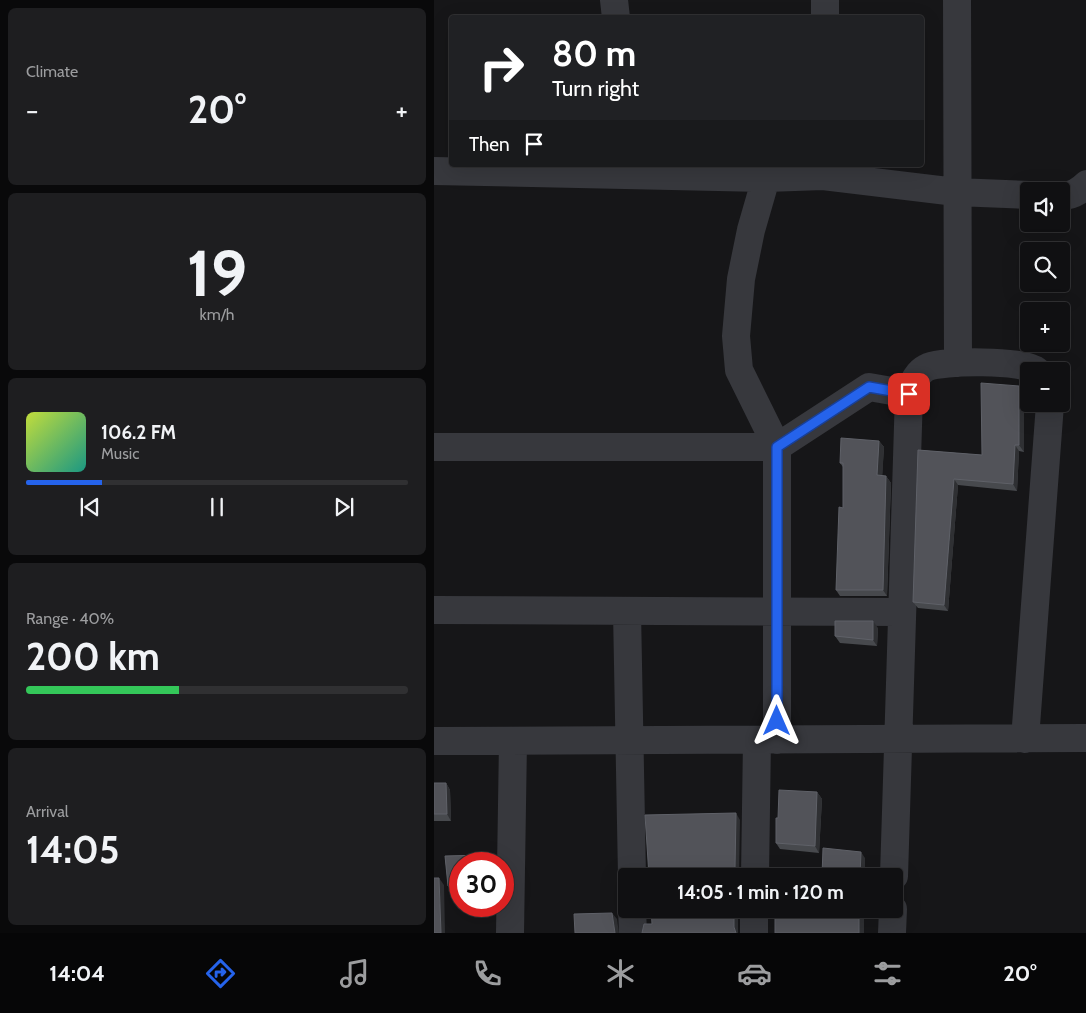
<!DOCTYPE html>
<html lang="en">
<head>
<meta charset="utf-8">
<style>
  :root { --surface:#101012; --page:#1e1e20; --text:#f1f3f6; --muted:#9c9d9f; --line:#303032; --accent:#2563eb }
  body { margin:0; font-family:Cabin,sans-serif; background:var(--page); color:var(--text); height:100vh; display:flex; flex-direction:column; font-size:19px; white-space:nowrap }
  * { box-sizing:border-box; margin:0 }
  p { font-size:16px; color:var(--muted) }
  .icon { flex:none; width:28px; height:28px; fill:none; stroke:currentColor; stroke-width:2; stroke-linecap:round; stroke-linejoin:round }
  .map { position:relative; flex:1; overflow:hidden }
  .side { display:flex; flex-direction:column; gap:8px; padding:8px; background:#09090a; width:434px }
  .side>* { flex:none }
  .top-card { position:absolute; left:15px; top:15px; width:475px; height:152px; border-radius:5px; box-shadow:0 5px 20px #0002,0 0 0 1px var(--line); background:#202124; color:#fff; overflow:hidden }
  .controls { position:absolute; left:586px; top:182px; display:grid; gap:10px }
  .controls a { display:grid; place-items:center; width:50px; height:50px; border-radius:5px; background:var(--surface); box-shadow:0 5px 20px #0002,0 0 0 1px var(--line); font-size:25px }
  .speed { position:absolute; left:15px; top:852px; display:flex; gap:10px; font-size:25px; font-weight:700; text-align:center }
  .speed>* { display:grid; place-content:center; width:65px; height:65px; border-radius:50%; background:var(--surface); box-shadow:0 5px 20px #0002,0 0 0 1px var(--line); line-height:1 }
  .speed .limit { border:8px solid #d22; background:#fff; color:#111 }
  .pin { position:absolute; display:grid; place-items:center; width:42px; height:42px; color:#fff; margin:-21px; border-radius:10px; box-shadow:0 2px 8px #0006 }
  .me { position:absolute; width:55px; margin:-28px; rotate:0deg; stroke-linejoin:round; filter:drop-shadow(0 0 4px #0008) }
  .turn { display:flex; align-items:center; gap:18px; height:105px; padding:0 20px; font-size:22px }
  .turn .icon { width:65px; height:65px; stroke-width:2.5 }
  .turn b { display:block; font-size:35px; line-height:42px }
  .then { display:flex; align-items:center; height:48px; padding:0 20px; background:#0003; gap:10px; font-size:19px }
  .big { font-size:38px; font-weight:700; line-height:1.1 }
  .side .tile { flex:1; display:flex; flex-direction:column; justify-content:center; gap:8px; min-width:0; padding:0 18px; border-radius:8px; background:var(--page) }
  .side .dial { align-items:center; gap:0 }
  .dial b { font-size:65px; line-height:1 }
  .song { display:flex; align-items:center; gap:15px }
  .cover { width:60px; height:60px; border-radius:8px; background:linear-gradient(135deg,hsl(70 70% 55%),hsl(170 70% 35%)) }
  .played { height:5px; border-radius:2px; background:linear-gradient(90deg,var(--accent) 20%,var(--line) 20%) }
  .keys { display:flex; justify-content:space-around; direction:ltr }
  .heat { display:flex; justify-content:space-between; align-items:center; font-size:28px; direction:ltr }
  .charge { height:8px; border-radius:4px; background:linear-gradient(90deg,#34c759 40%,var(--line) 0) }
  .trip { position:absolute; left:184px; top:868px; width:285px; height:50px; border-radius:5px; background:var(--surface); box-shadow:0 5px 20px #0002,0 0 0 1px var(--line); font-weight:700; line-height:50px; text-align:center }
  .tabs { display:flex; height:80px; justify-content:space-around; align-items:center; background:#060607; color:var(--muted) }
  .tabs .icon { width:35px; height:35px }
  .tabs .active { color:var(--accent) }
  .tabs b { font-size:22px; color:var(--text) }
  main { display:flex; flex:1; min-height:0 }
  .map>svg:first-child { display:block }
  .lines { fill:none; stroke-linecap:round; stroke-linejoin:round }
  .minor { stroke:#37383d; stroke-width:28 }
  .wall { fill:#47494d }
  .shaded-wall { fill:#2f3033 }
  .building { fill:#525359; stroke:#5f6168 }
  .route-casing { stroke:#184099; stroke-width:12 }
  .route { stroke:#2563eb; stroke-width:9 }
</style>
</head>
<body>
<main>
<section class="side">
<div class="tile"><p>Climate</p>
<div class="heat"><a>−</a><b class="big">20°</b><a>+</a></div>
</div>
<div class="tile dial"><b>19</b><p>km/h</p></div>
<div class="tile">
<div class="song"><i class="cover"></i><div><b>106.2 FM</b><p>Music</p></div></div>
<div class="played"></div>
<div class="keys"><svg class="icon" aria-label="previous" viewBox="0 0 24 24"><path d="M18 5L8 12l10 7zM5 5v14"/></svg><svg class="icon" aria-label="pause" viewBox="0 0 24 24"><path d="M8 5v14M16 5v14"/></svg><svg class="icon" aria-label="next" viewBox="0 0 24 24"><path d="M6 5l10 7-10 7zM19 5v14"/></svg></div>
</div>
<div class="tile"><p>Range · 40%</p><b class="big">200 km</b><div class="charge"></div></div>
<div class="tile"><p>Arrival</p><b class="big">14:05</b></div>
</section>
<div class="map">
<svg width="653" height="933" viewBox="0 0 653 933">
  <rect width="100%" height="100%" fill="#161618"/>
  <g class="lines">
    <path class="minor" d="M180,0l2,18
      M523,0l1,363
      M391,18v-18
      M0,171l332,7 57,-2 133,16 73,3
      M332,178l-15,52 -10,49 -5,57 3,34 38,77v293
      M628,196c10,0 18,-5 25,-12
      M0,447h343l92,-60 40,7
      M0,610l468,2
      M193,611l5,265
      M591,739l25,-335
      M0,741l653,-3
      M321,876l2,-136
      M460,876l15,-482c4,-10 7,-21 17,-26 15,-8 99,-8 111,3
      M198,909l1,24
      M76,933l3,-192
      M320,933v-24
      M458,933l1,-24"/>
  </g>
  <path class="wall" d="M585,386l5,6v60l-5,-1 -2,40 -59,-6 -10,126 -30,-3 -5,-6 5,-152 64,5z
    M445,441l5,6 -2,29h4l5,7 -4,113h-47l-4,-6 7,-82v-41l-3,-4z
    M444,628l-1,18 -37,-3 -5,-7z
    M0,783h12l4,7 1,31h-17z
    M383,792l5,7 -3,54 -39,-4 -4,-6 2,-25z
    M52,855l4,6v3h-30v28h-8l-4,-6 -3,-30z"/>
  <path class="shaded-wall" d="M585,386l5,6v60l-5,-7z
    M445,441l5,6 -2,35 -5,-7z
    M581,445l4,6 -2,40 -4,-7z
    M452,476l5,7 -4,113 -4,-6z
    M520,479l4,6 -10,126 -4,-6z
    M439,621l5,7 -1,18 -4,-6z
    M12,783l4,7 1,31 -4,-7z
    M383,792l5,7 -3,54 -4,-7z
    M302,813l4,7 -1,56h-2l-2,-7z
    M427,852l4,6v18h-5z
    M52,855l4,6v3h-4z
    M5,878l5,7 1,48h-4z
    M300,909h4v24h-2l-2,-6z
    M425,909h5v24h-5z
    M178,913l5,6 2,14h-4z"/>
  <path class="building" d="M547,383l38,3v59h-4l-2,39 -59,-5 -10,126 -31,-3 5,-152 64,5z
    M407,438l38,3 -2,34 9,1 -3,114h-47l3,-83 4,1v-45h-3z
    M401,621h38v19l-38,-4z
    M0,783h12l1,31h-13z
    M345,790l38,2 -2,54 -39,-3v-25h2z
    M302,813l-1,56 2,7h-88l-4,-61z
    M389,848l38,4 -1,24h-38z
    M52,855v9h-26v22h-12l-3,-30z
    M0,878h5l2,55h-7z
    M217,909h83v18l2,6h-94l2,-9h8z
    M341,909h84v24h-84z
    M178,913l3,20h-40l-1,-19z"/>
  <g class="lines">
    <g class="route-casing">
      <path id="route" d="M343,721v-274l92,-60 40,7"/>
    </g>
    <use href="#route" class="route"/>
  </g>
</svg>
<div class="controls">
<a><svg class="icon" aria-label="sound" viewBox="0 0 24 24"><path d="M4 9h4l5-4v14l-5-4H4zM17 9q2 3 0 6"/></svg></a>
<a><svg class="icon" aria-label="search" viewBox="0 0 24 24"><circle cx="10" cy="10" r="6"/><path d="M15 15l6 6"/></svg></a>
<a>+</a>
<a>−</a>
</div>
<div class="speed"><div class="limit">30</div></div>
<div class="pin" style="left:475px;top:394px;background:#d93025"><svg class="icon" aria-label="arrive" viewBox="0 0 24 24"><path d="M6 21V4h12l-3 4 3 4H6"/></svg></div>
<svg class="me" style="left:343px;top:721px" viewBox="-20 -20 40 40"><path d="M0-17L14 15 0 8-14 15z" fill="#2563eb" stroke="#fff" stroke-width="4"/></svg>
<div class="trip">14:05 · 1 min · 120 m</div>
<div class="top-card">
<div class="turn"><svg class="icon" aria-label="right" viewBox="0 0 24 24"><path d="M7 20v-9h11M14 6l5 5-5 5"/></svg><div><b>80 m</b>Turn right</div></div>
<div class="then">Then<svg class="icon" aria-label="arrive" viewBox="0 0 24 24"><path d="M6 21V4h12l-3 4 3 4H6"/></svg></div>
</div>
</div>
</main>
<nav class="tabs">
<b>14:04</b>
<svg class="icon active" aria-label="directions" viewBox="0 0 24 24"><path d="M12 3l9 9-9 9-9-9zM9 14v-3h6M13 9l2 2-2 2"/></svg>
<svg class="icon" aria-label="music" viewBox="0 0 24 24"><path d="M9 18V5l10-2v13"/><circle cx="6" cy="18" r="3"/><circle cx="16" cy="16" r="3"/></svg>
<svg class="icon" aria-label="phone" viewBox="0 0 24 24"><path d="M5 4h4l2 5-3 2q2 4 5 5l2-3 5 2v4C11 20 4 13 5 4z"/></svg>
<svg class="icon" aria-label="climate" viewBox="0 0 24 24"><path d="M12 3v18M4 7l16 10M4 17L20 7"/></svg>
<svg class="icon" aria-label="car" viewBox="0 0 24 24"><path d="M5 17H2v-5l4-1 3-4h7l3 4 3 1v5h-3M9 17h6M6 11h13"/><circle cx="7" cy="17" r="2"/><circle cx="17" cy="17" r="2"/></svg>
<svg class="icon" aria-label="filters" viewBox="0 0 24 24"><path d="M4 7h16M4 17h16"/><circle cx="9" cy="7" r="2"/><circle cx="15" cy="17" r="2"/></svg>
<b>20°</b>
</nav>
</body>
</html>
